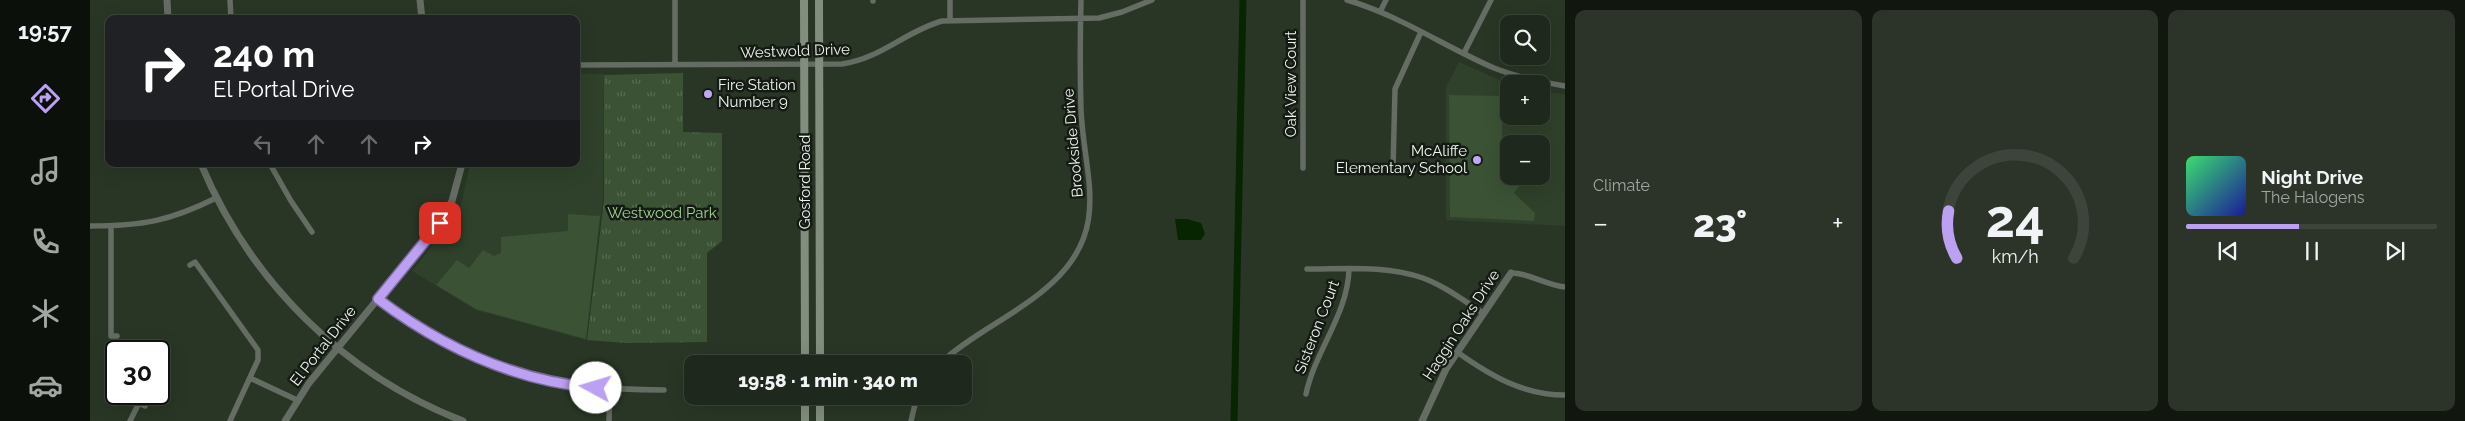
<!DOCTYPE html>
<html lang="en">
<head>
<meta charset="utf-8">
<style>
  :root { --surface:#1f281c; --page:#2c3429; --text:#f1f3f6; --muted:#a1a6a3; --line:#3c443b; --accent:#bca0f2 }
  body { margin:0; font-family:Raleway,sans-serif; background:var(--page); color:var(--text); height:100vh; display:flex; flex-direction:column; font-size:19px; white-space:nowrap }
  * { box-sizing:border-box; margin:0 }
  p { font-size:16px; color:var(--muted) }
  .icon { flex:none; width:28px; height:28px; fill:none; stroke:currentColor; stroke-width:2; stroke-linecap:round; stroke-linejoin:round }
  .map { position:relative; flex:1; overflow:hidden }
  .side { display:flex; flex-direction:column; gap:10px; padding:10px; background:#11160f; width:900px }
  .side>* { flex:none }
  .guide { position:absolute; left:15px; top:15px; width:475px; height:152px; border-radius:10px; box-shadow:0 5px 20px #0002,0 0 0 1px var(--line); background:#202124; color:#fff; overflow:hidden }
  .controls { position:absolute; left:1410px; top:15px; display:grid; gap:10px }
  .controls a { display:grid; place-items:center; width:50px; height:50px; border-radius:10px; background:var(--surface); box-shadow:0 5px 20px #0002,0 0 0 1px var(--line); font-size:25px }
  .speed { position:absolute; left:15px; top:340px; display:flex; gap:10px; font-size:25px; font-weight:700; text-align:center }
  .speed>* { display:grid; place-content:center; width:65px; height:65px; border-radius:50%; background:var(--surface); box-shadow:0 5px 20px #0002,0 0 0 1px var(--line); line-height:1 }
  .speed .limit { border:2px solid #111; border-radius:8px; background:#fff; color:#111 }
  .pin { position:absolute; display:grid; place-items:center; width:42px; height:42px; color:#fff; margin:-21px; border-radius:10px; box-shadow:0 2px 8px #0006 }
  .me { position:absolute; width:55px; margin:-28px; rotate:276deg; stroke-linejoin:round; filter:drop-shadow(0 0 4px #0008) }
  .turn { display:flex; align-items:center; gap:18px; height:105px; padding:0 25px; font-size:22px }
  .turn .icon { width:65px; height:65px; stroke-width:2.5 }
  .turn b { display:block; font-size:35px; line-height:42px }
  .lanes { display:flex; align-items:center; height:48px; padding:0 25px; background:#0003; justify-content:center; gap:25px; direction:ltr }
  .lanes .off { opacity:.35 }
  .big { font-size:38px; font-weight:800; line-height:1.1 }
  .side .card { flex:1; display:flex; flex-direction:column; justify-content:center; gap:8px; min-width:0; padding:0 18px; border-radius:10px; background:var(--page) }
  .side .dial { align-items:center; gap:0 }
  .dial svg { height:130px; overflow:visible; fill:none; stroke:var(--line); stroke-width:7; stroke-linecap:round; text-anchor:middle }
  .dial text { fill:var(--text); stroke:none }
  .song { display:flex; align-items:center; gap:15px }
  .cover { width:60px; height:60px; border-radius:8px; background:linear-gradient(135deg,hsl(140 70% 55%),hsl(240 70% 35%)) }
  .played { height:5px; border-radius:2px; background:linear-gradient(90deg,var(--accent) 45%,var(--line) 45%) }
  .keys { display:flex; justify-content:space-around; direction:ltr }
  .heat { display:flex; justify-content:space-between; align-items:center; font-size:28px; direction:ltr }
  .side .tiles { flex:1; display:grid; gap:10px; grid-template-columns:repeat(3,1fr) }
  .trip { position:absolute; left:594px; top:355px; width:288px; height:50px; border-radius:10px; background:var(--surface); box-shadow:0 5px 20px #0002,0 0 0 1px var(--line); font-weight:800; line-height:50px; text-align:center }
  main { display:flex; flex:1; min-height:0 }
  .tab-bar { display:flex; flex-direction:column; width:90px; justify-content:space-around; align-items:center; background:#0c100b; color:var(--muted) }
  .tab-bar .icon { width:35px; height:35px }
  .tab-bar .selected { color:var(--accent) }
  .tab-bar b { font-size:22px; color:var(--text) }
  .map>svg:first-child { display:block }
  .built { fill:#2f412a; fill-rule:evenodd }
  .park { fill:url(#park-tufts) }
  .pitch { fill:#3b5235 }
  .water { fill:#082501 }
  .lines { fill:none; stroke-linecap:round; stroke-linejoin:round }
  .canal { stroke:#082501; stroke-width:7 }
  .minor { stroke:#656c63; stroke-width:5.5 }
  .tertiary { stroke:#656c63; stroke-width:7 }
  .secondary { stroke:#828d7f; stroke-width:8 }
  .route-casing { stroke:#7a689d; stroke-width:12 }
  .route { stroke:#bca0f2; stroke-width:9 }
  .poi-dot { fill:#c0a8f4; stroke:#151b14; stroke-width:2 }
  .labels { text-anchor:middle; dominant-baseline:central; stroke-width:5; stroke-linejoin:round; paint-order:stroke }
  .street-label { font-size:15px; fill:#ecf5ea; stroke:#151b14 }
  .poi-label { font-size:15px; fill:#ecf5ea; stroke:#151b14; text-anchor:start }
  .park-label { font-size:15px; fill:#a0d292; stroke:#151b14 }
</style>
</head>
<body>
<main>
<nav class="tab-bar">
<b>19:57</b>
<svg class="icon selected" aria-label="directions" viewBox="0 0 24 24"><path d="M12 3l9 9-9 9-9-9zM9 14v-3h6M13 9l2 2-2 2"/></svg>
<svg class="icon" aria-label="music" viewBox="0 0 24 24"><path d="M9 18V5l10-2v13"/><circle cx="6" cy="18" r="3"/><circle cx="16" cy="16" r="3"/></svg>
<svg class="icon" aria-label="phone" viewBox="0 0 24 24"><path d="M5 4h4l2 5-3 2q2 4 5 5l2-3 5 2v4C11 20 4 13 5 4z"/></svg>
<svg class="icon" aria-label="climate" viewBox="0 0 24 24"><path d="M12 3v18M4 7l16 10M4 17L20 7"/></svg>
<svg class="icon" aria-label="car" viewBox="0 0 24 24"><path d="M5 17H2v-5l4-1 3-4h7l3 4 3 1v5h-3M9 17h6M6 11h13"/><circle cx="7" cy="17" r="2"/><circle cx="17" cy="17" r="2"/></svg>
</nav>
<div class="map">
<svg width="1475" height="421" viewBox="0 0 1475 421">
  <defs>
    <pattern id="park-tufts" width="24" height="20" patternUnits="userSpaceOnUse" patternTransform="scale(1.25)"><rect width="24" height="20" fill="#3b5235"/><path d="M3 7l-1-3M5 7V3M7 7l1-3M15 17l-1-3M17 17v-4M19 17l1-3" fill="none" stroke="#586c52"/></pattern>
  </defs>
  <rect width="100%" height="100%" fill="#293625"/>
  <path class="built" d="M1369,62l50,22v32h32v-24l24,2v132l-119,-6v-133zM1419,144h32v32h-32z
    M486,74h28l-1,125 -17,141 -110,-30 -64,-39 40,-50 10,-20 8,-37h106z"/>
  <path class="park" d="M593,73v59l39,1v108l-15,12v89l-80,1 -40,-3 17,-140v-125z"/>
  <path class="pitch" d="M1359,95l53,1v64l7,7v9h9l5,5 -9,12 21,20 -1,8 -84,-4z
    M478,214l32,2 -14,123 -110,-30 -40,-24 21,-25 12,8 14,-18 11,6 7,-3v-16l67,-6z"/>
  <path class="water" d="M1085,219h12l14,4 4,11 -4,6h-23z"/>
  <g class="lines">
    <path class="canal" d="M1144,421l9,-421"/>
    <path class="minor" d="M140,0l1,19
      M585,0v65
      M783,0v1
      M860,0v19
      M1257,0c52,15 98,47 147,68 23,9 47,14 71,18
      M1290,12l6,-12
      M1374,53l27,-53
      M486,65l266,-1c38,-5 64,-33 100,-43l157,-3 23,-6 30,-12
      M180,164l21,37 21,31
      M1213,168v-168
      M1303,168l2,-79 26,-57
      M0,226c52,0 80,-5 126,-28
      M21,226v110h6
      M100,265l5,-3 63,88v10l-28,61
      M1217,269c38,0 79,-4 116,9 22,8 41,23 60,35
      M1421,273c15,-1 35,12 54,14
      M288,299c90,70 173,91 286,91
      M1367,352c34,24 66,43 108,43
      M849,364c35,-32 80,-50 114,-82 58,-54 31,-106 28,-172 -1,-36 -1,-73 0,-110
      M160,378l47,22
      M1216,394c9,-43 42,-80 43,-125
      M40,421l9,-18 6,3
      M519,421l1,-32
      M821,421l6,-25"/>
    <path class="tertiary" d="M77,0l1,19
      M330,0l2,19
      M111,164c49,117 143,211 262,257
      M195,421l24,-38 131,-160 12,-22 10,-37
      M1332,421l24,-52 65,-96"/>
    <path class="secondary" d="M714,0l1,364
      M729,0l1,364
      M715,396v25
      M730,396v25"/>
  </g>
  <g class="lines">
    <g class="route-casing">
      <path id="route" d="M350,223l-62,76c65,49 137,82 218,89"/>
    </g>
    <use href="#route" class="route"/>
  </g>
  <g class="poi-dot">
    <circle cx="618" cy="94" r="5"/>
    <circle cx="1387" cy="160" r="5"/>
  </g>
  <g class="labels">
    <g class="street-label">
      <text transform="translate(705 51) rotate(-2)">Westwold Drive</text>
      <text transform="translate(1201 84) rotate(-90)">Oak View Court</text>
      <text transform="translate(983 143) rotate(-95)">Brookside Drive</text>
      <text transform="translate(715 182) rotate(-90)">Gosford Road</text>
      <text transform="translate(1371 325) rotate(-57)">Haggin Oaks Drive</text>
      <text transform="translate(1227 327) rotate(-69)">Sisteron Court</text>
      <text transform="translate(233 346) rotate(-52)">El Portal Drive</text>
    </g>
    <g class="poi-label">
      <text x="628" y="85">Fire Station<tspan x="628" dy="17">Number 9</tspan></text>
      <text x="1377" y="151" text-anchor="end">McAliffe<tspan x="1377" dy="17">Elementary School</tspan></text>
    </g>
    <g class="park-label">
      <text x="572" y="213">Westwood Park</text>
    </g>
  </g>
</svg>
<div class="controls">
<a><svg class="icon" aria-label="search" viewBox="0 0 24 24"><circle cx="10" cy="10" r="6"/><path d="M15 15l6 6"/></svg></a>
<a>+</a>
<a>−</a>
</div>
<div class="speed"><div class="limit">30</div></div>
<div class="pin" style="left:350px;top:223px;background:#d93025"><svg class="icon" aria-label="arrive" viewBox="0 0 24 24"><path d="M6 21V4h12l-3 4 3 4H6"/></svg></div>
<svg class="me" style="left:506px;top:388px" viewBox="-20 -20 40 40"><circle r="19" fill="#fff"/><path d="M0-13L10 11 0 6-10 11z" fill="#bca0f2"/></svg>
<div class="trip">19:58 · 1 min · 340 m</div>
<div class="guide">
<div class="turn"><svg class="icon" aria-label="right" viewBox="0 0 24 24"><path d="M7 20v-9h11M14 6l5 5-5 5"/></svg><div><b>240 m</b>El Portal Drive</div></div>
<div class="lanes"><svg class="icon off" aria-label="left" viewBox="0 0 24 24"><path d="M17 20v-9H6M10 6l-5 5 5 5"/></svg><svg class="icon off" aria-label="ahead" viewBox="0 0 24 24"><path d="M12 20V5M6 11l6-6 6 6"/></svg><svg class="icon off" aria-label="ahead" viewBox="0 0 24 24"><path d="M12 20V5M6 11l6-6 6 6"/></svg><svg class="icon" aria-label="right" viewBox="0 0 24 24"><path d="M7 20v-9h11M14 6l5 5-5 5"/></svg></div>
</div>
</div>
<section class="side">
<div class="tiles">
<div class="card"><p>Climate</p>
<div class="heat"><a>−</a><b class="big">23°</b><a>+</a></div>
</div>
<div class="card dial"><svg viewBox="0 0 100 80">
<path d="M14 69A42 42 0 1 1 86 69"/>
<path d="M14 69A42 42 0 0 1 9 40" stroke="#bca0f2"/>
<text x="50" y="56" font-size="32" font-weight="700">24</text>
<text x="50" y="72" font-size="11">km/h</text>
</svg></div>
<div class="card">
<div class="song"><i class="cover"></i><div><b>Night Drive</b><p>The Halogens</p></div></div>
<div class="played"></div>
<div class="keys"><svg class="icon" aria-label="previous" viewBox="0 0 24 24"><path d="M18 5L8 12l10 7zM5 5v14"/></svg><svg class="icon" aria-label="pause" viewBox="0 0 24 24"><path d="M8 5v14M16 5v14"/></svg><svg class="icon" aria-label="next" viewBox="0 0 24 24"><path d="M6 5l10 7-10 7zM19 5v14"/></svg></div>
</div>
</div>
</section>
</main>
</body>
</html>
